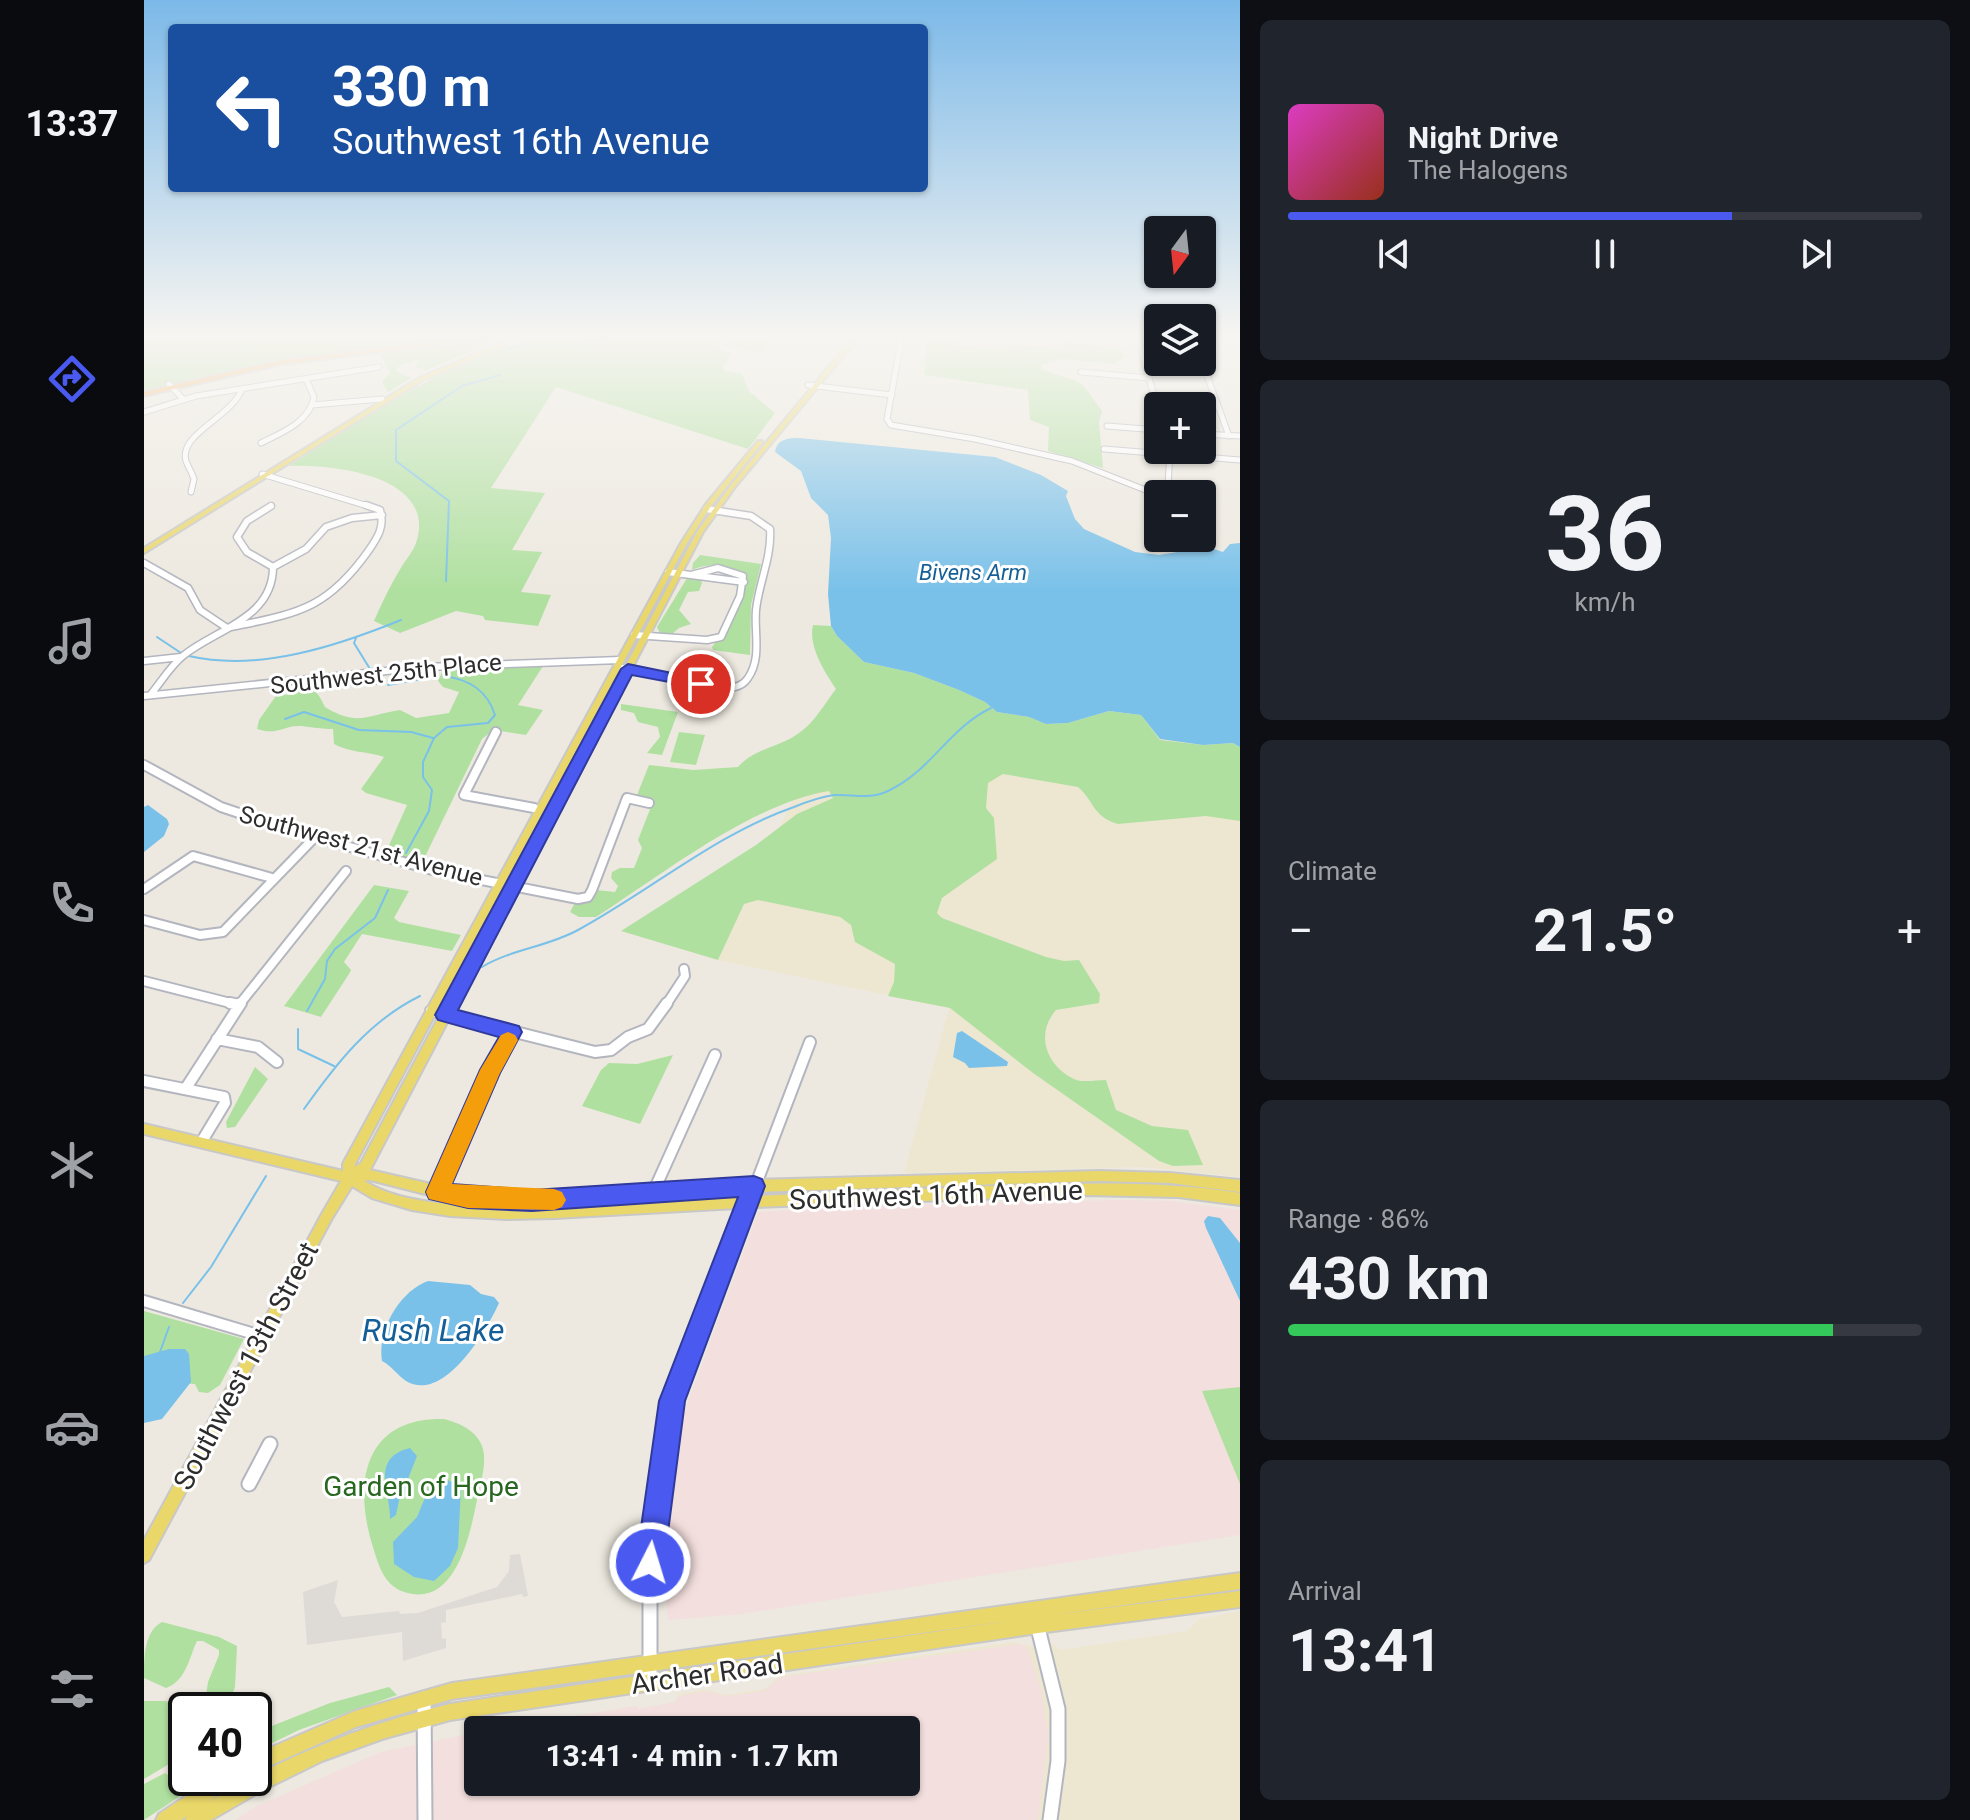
<!DOCTYPE html>
<html lang="en">
<head>
<meta charset="utf-8">
<style>
  :root { --surface:#171b24; --page:#20242c; --text:#f1f3f6; --muted:#9ea1a6; --line:#363941; --accent:#4a5af0 }
  body { margin:0; font-family:Roboto,sans-serif; background:var(--page); color:var(--text); height:100vh; display:flex; flex-direction:column; font-size:30px; white-space:nowrap }
  * { box-sizing:border-box; margin:0 }
  p { font-size:26px; color:var(--muted) }
  .icon { flex:none; width:44px; height:44px; fill:none; stroke:currentColor; stroke-width:2; stroke-linecap:round; stroke-linejoin:round }
  .map { position:relative; flex:1; overflow:hidden }
  .panel { display:flex; flex-direction:column; gap:20px; padding:20px; background:#0d0f14; width:730px }
  .panel>* { flex:none }
  .banner { position:absolute; left:24px; top:24px; width:760px; height:168px; border-radius:8px; box-shadow:0 2px 6px #0004; background:#1a4fa0; color:#fff; overflow:hidden }
  .needle { width:52px; rotate:195deg }
  .fabs { position:absolute; left:1000px; top:216px; display:grid; gap:16px }
  .fabs a { display:grid; place-items:center; width:72px; height:72px; border-radius:8px; background:var(--surface); box-shadow:0 2px 6px #0004; font-size:40px }
  .speed { position:absolute; left:24px; top:1692px; display:flex; gap:16px; font-size:40px; font-weight:700; text-align:center }
  .speed>* { display:grid; place-content:center; width:104px; height:104px; border-radius:50%; background:var(--surface); box-shadow:0 2px 6px #0004; line-height:1 }
  .speed .limit { border:4px solid #111; border-radius:12px; background:#fff; color:#111 }
  .pin { position:absolute; display:grid; place-items:center; width:68px; height:68px; color:#fff; margin:-34px; border:4px solid #fff; border-radius:50%; box-shadow:0 2px 8px #0007 }
  .me { position:absolute; width:88px; margin:-44px; rotate:5deg; stroke-linejoin:round; filter:drop-shadow(0 0 6px #0008) }
  .turn { display:flex; align-items:center; gap:28px; height:168px; padding:0 32px; font-size:36px }
  .turn .icon { width:104px; height:104px; stroke-width:2.5 }
  .turn b { display:block; font-size:56px; line-height:68px }
  .big { font-size:60px; font-weight:700; line-height:1.1 }
  .panel .widget { flex:1; display:flex; flex-direction:column; justify-content:center; gap:12px; min-width:0; padding:0 28px; border-radius:12px; background:var(--page) }
  .panel .dial { align-items:center; gap:0 }
  .dial b { font-size:104px; line-height:1 }
  .song { display:flex; align-items:center; gap:24px }
  .cover { width:96px; height:96px; border-radius:12px; background:linear-gradient(135deg,hsl(310 70% 55%),hsl(10 70% 35%)) }
  .played { height:8px; border-radius:4px; background:linear-gradient(90deg,var(--accent) 70%,var(--line) 70%) }
  .keys { display:flex; justify-content:space-around; direction:ltr }
  .heat { display:flex; justify-content:space-between; align-items:center; font-size:44px; direction:ltr }
  .charge { height:12px; border-radius:6px; background:linear-gradient(90deg,#34c759 86%,var(--line) 0) }
  .trip { position:absolute; left:320px; top:1716px; width:456px; height:80px; border-radius:8px; background:var(--surface); box-shadow:0 2px 6px #0004; font-weight:700; line-height:80px; text-align:center }
  main { display:flex; flex:1; min-height:0 }
  .tab-bar { display:flex; flex-direction:column; width:144px; justify-content:space-around; align-items:center; background:#090b0e; color:var(--muted) }
  .tab-bar .icon { width:56px; height:56px }
  .tab-bar .selected { color:var(--accent) }
  .tab-bar b { font-size:36px; color:var(--text) }
  .map>svg:first-child { display:block }
  .education { fill:#ede7d1 }
  .medical { fill:#f3dfde }
  .green { fill:#b0e0a0 }
  .plaza { fill:#dedbd7 }
  .water { fill:#7ac1e9 }
  .lines { fill:none; stroke-linecap:round; stroke-linejoin:round }
  .stream { stroke:#7ac1e9; stroke-width:2 }
  .minor-far4-casing { stroke:#b3b5bf; stroke-width:7 }
  .minor-far3-casing { stroke:#b3b5bf; stroke-width:9 }
  .minor-far2-casing { stroke:#b3b5bf; stroke-width:12 }
  .minor-far1-casing { stroke:#b3b5bf; stroke-width:14 }
  .minor-casing { stroke:#b3b5bf; stroke-width:17 }
  .major-casing { stroke:#c8c8c8; stroke-width:4 }
  .highway-casing { stroke:#c8c8c8; stroke-width:4 }
  .minor-far4 { stroke:#fff; stroke-width:5 }
  .minor-far3 { stroke:#fff; stroke-width:6 }
  .minor-far2 { stroke:#fff; stroke-width:8 }
  .minor-far1 { stroke:#fff; stroke-width:10 }
  .minor { stroke:#fff; stroke-width:13 }
  .major { fill:#ead769; fill-rule:evenodd }
  .highway { fill:#f6b063; fill-rule:evenodd }
  .route { fill:#4a5af0; stroke:#303a9c; stroke-width:2 }
  .slow { fill:#f59e0b }
  .labels { text-anchor:middle; dominant-baseline:central; stroke-width:6; stroke-linejoin:round; paint-order:stroke }
  .far-water-label { font-size:22px; font-style:italic; fill:#155f98; stroke:#fff }
  .street-label { font-size:24px; fill:#2d2d2d; stroke:#fff }
  .near-street-label { font-size:28px; fill:#2d2d2d; stroke:#fff }
  .near-park-label { font-size:28px; fill:#27671f; stroke:#fff }
  .near-water-label { font-size:32px; font-style:italic; fill:#155f98; stroke:#fff }
</style>
</head>
<body>
<main>
<nav class="tab-bar">
<b>13:37</b>
<svg class="icon selected" aria-label="directions" viewBox="0 0 24 24"><path d="M12 3l9 9-9 9-9-9zM9 14v-3h6M13 9l2 2-2 2"/></svg>
<svg class="icon" aria-label="music" viewBox="0 0 24 24"><path d="M9 18V5l10-2v13"/><circle cx="6" cy="18" r="3"/><circle cx="16" cy="16" r="3"/></svg>
<svg class="icon" aria-label="phone" viewBox="0 0 24 24"><path d="M5 4h4l2 5-3 2q2 4 5 5l2-3 5 2v4C11 20 4 13 5 4z"/></svg>
<svg class="icon" aria-label="climate" viewBox="0 0 24 24"><path d="M12 3v18M4 7l16 10M4 17L20 7"/></svg>
<svg class="icon" aria-label="car" viewBox="0 0 24 24"><path d="M5 17H2v-5l4-1 3-4h7l3 4 3 1v5h-3M9 17h6M6 11h13"/><circle cx="7" cy="17" r="2"/><circle cx="17" cy="17" r="2"/></svg>
<svg class="icon" aria-label="filters" viewBox="0 0 24 24"><path d="M4 7h16M4 17h16"/><circle cx="9" cy="7" r="2"/><circle cx="15" cy="17" r="2"/></svg>
</nav>
<div class="map">
<svg width="1096" height="1820" viewBox="0 0 1096 1820">
  <rect width="100%" height="100%" fill="#ede9e0"/>
  <path class="education" d="M681,650l415,97v430l-98,-10 -238,6 45,-165 -231,-48 83,-178 35,-93z
    M1096,1611v209h-1004l19,-13 126,-55 97,-20v50h428v-52h-416l147,-24 2,3 36,-7 3,-8 29,-5 17,6 40,-6 16,-13 213,-31 22,-3 15,4 24,-2 6,6 94,-14 33,-5 12,-12z"/>
  <path class="medical" d="M980,1200l48,1 68,9v325l-499,79 -73,6 -4,-52 18,-150 76,-206 138,-7z
    M877,1644l6,4 14,42 7,46 -10,84h-802l19,-13 126,-55 97,-20v50h428v-52h-416l147,-24 2,3 36,-7 4,-6 28,-5 18,5 39,-5 17,-14z"/>
  <path class="green" d="M0,335h333l-200,25 -133,30z
    M401,335h163l9,4 5,11 9,3 -8,14 1,4 18,3 7,17 26,22 -27,36 -192,-62 -65,101 54,5 -33,57 30,2 -21,40 30,3 -13,31 -53,-6 -2,-4 -27,-5 -56,22 -26,-12c8,-19 17,-37 28,-55 5,-8 13,-17 15,-26 18,-65 -86,-76 -128,-74 82,-53 160,-107 256,-131z
    M581,335h50l15,4 21,-4 -5,5 17,4 -45,-3 -9,2 -10,9 -35,-6z
    M784,335h45l-3,4 -13,2 1,4 6,1 39,1 3,-3 49,3 6,-1 -1,-5 7,-1 55,10 3,6 -10,8 -53,-5 -21,6 2,5c41,15 33,3 59,41l-3,11 4,46 -55,-17 1,-24 -19,-7 -2,-30 -104,-15z
    M344,340l4,3 -65,27 -12,-3 5,-5 -2,-2 -19,6 -3,5 16,7 -24,14 -6,-10 8,-9 -9,-18 3,-3z
    M556,555l61,9 -10,41 -1,50 -37,-5 -1,-3 27,-39 7,-31c-15,-12 -36,-15 -54,-7l1,-7z
    M545,575l11,2 2,6 -3,8 -11,1 -9,18 12,14 -12,4 -8,7 -11,-2 -3,-6z
    M669,625l18,1 6,10 27,26 50,11 45,17 26,12 12,10 32,5 17,7 22,-1 41,-12 32,4 19,25 43,5 30,-2 7,4v74l-34,-5 -88,8c-26,-8 -23,-22 -40,-37l-75,-13 -15,9 -2,25 8,10 3,41 -55,39 -5,15 5,5 104,39 18,4 15,-1 21,34 -1,9 -43,7c-21,24 -10,55 18,69 8,4 22,1 32,1l10,30 36,16 36,4 15,35 -30,1 -14,-5 -126,-88 -83,-65 -62,-12 6,-14 1,-18 -40,-22 -4,-17 -11,-8 -82,-17 -14,4 -26,56 -97,-29 135,-86 41,-31 36,-16 -4,-7c-78,13 -166,83 -233,126h-17l-9,-5 5,-9 14,-2 7,-11 19,2 3,-6 -7,-8 1,-6 8,-4h14l8,-20 -4,-8 16,-41 -17,-4 12,-30 44,5 45,-3c16,-19 41,-19 61,-34 15,-10 26,-30 37,-44 -12,-18 -28,-43 -23,-64z
    M401,663l-27,42 25,5 -17,25 -33,-5 -11,9 -60,124 -36,-11 21,-47 -41,-12 -5,-4 23,-32c-18,-6 -33,-4 -50,-13l-1,-15c-12,0 -21,-2 -32,-3 -17,-1 -24,10 -44,3l2,-9 19,-27 10,2c21,-7 26,-12 37,12 33,20 42,8 75,3l16,8 33,-5 10,-21 -16,-5 -5,-6 6,-13z
    M477,704l57,8 -16,43 -15,-2 13,-16 -2,-10 -20,-5 -4,-9 -13,-3z
    M535,732l26,3 -9,30 -26,-3z
    M230,885l35,6 -15,27 5,4 62,13 -9,16 -90,-17 -18,28 7,8 -2,4 -28,43 -37,-11z
    M529,1055l-33,69 -58,-18 19,-36 8,-7 28,1z
    M111,1067l13,12 -33,48 -8,1 -1,-6z
    M0,1311l100,28 -24,46 -12,8 -9,-1 -4,-8 -18,-1 -33,14z
    M1096,1387v97l-38,-93z
    M300,1419c15,4 32,11 38,27 6,16 -2,38 -5,54 -7,34 -21,109 -73,92 -21,-7 -26,-29 -32,-48 -19,-63 -7,-127 72,-125z
    M18,1622l57,15 18,9 -2,41 -9,23 -22,-1 4,-27 11,-27v-5l-16,-9h-6c-8,17 -11,40 -31,47l-22,-10c0,-20 0,-47 18,-56z
    M245,1687l8,8 -98,35 -45,22v-19l76,-30z
    M0,1701h22l20,13v40l-42,25z
    M21,1773l23,18 -44,29v-36z"/>
  <path class="plaza" d="M376,1554l8,42 -5,1 -1,-3 -76,16v12l-5,1 1,16 4,-1v10l-43,13 -1,-29 -95,13 -4,-53 35,-12 -4,22 8,15 57,-6 1,3 18,-1 79,-26 12,-16 1,-16z"/>
  <path class="water" d="M655,438l196,19 46,18 27,16 -2,5 9,23 9,10 51,23 24,3 49,-8 15,5 7,-8 10,-1v204l-7,-4 -30,2 -43,-6 -19,-24 -32,-4 -41,12 -22,1 -17,-7 -32,-5 -12,-10 -26,-12 -45,-17 -50,-11 -27,-26 -6,-10 -3,-32 3,-56 -3,-23 -17,-17 -10,-27 -26,-19c2,-13 13,-14 24,-14z
    M4,805l19,14 2,5 -5,12 -20,16v-45z
    M818,1031l46,31 -1,4 -38,2 -4,-5 -12,-6 4,-24z
    M1064,1216l12,2 20,25v58l-34,-73 -2,-7z
    M284,1281l42,4 11,9 13,3 5,6c-12,27 -55,101 -93,78 -9,-6 -14,-15 -24,-20 -5,-31 18,-70 46,-80z
    M25,1349h16l4,5 2,28 -29,37 -18,4v-67z
    M266,1448l7,8 -9,23 4,9 -12,8 -4,19 -6,4c1,-26 -21,-61 20,-71z
    M297,1479l7,1 13,8 -3,60 -8,18 -16,15 -20,-4 -20,-13 -1,-22 24,-25 12,-29z"/>
  <g class="lines">
    <path class="stream" d="M364,349c22,-7 34,-3 56,-3 19,-1 45,-9 68,-11
      M302,581l3,-80 -53,-40v-31l66,-44 38,-11
      M13,637l24,16
      M212,638l-2,5 16,26
      M45,656c70,16 148,-10 212,-36
      M228,675l4,9
      M244,685l39,-7
      M141,719l19,-7 55,18 52,2 22,6
      M262,853l23,-42 3,-21 -9,-13v-15l11,-24 13,-11 41,-4 7,-8c-8,-25 -26,-36 -52,-39
      M338,967c30,-18 65,-20 96,-37 72,-39 138,-96 216,-123 12,-5 27,-10 40,-12 19,-1 36,5 54,-4 42,-19 61,-63 103,-83
      M163,1011l18,-32 2,-18 8,-12 40,-31 13,-28
      M154,1029v20l36,17
      M160,1109c32,-45 65,-88 116,-113
      M39,1303l28,-36 55,-91
      M16,1352l9,-25"/>
    <g class="minor-far4-casing">
      <path id="minor-far4" d="M758,335l-15,84 4,6 84,14 97,22 86,34
        M993,335l21,75
        M1095,335l1,3
        M1058,362l27,74
        M937,372l68,6
        M25,384l14,15
        M664,385l84,10
        M168,405l70,-6
        M0,412l52,-16 183,-29
        M963,426l51,4
        M1058,434l38,2
        M117,443c20,-10 49,-21 53,-46l-8,-18
        M960,449l136,11
        M118,474l109,33
        M1024,486l2,-35
        M47,492l3,-13c-2,-7 -6,-12 -8,-18 -8,-27 46,-44 56,-72"/>
    </g>
    <g class="minor-far3-casing">
      <path id="minor-far3" d="M127,506l-24,15 -10,16 10,15 26,15
        M0,563l44,25 12,22 27,18c70,-15 99,-17 142,-78 9,-13 16,-24 11,-40l-14,-5
        M524,572l76,10
        M490,635l73,5 14,-3 19,-41 3,-20 -25,-8 -27,7
        M0,661l37,-4
        M473,667l109,21c9,0 17,-2 22,-10 14,-20 6,-45 8,-68 3,-28 16,-53 14,-81l-19,-13 -45,-7
        M7,694c11,-13 19,-28 33,-39 33,-26 89,-37 89,-88l33,-18 20,-22 26,-9 30,-3
        M0,696l281,-29 195,-7"/>
    </g>
    <g class="minor-far2-casing">
      <path id="minor-far2" d="M352,732l-32,63 70,13
        M0,765l77,42 68,23 147,41 142,28 10,-2 4,-7 35,-92 22,5
        M0,889l49,-33 79,22
        M0,920l56,15 23,-3 92,-95
        M0,981l94,24
        M95,1005l107,-134
        M522,1005l19,-29 -1,-7"/>
    </g>
    <g class="minor-far1-casing">
      <path id="minor-far1" d="M86,1003l9,2
        M287,1011l164,41 16,-2 17,-13 20,-8 19,-26
        M73,1039l41,8 19,15
        M0,1081l80,16 1,6 -23,38
        M42,1088l55,-85
        M293,1192l54,-122 21,-38
        M503,1206l68,-151
        M0,1301l117,35
        M544,1363l122,-321"/>
    </g>
    <g class="minor-casing">
      <path id="minor" d="M105,1484l21,-40
        M893,1624l21,85v52l-8,59
        M506,1682v-119l18,-147 21,-55
        M280,1698l1,122"/>
    </g>
    <g class="major-casing">
      <path id="major" d="M361,335h5l-5,10 -82,35 -279,173v-5l275,-170 82,-35z
        M711,335h6l-126,152 -32,45 -333,638 87,20 75,5 222,-15 345,-9 71,2 70,7v12l-70,-9 -71,-2 -345,11 -222,15 -75,-5 -87,-22 -6,1c23,14 49,19 75,22 81,11 162,0 243,-4 95,-4 190,-8 285,-12 92,-3 182,-8 273,6v12l-62,-8 -93,-2 -329,12 -201,11 -48,1 -57,-3 -38,-6 -40,-12 -20,-12 -21,34 -182,340 -5,3v-23l179,-328 18,-31 -197,-47v-10l199,47v-7l2,-4 336,-617 25,-39 52,-63h4v2l-51,63 -24,37 -332,621v3l6,-4 336,-631 34,-47z
        M1096,1573v16l-188,26 188,-24v16l-202,26 -588,87 -68,19 -60,22 -61,30 -50,29h-26l2,-4 -6,4h-25l3,-6 54,-36h24l-3,6 -26,18 41,-23 5,-1v-2c63,-32 127,-56 196,-72l565,-84 -563,79 -96,28 -102,46v-18l101,-44 97,-28z"/>
    </g>
    <g class="highway-casing">
      <path id="highway" d="M348,335h16l-230,30 -134,31v-4l134,-31z"/>
    </g>
    <use href="#minor-far4" class="minor-far4"/>
    <use href="#minor-far3" class="minor-far3"/>
    <use href="#minor-far2" class="minor-far2"/>
    <use href="#minor-far1" class="minor-far1"/>
    <use href="#minor" class="minor"/>
    <use href="#major" class="major"/>
    <use href="#highway" class="highway"/>
  </g>
  <linearGradient id="sky" x2="0" y2="1"><stop stop-color="#7cb9e8"/><stop offset="0.57" stop-color="#f7f5f1"/><stop offset="1" stop-color="#f7f5f1" stop-opacity="0"/></linearGradient>
  <rect width="1096" height="590" fill="url(#sky)"/>
  <path class="route" d="M484,664l73,15 8,5 -8,4 -69,-13 -174,335 61,16 3,6 -22,41 -48,111 80,6 222,-14 8,3 3,7 -80,215 -21,162 -4,10 -10,4 -10,-4 -4,-10 23,-162 79,-204 -206,14 -64,-3 -39,-9 -3,-7 54,-122 19,-33 -61,-17 -3,-5 186,-346z"/>
  <path class="slow" d="M364,1032l7,3 3,5 -18,33 -48,111 102,5 8,3 4,8 -4,7 -8,3 -86,-2 -39,-9 -3,-7 54,-122 21,-35z"/>
  <g class="labels">
    <g class="far-water-label">
      <text x="829" y="572">Bivens Arm</text>
    </g>
    <g class="street-label">
      <text transform="translate(242 674) rotate(-6)">Southwest 25th Place</text>
      <text transform="translate(217 846) rotate(15)">Southwest 21st Avenue</text>
    </g>
    <g class="near-street-label">
      <text transform="translate(792 1195) rotate(-2)">Southwest 16th Avenue</text>
      <text transform="translate(102 1366) rotate(-62)">Southwest 13th Street</text>
      <text transform="translate(563 1674) rotate(-8)">Archer Road</text>
    </g>
    <g class="near-park-label">
      <text x="277" y="1486">Garden of Hope</text>
    </g>
    <g class="near-water-label">
      <text x="289" y="1330">Rush Lake</text>
    </g>
  </g>
</svg>
<div class="fabs">
<a><svg class="needle" viewBox="-14 -14 28 28"><path d="M0-13l5 13h-10z" fill="#e53935"/><path d="M0 13l5-13h-10z" fill="#9ea1a6"/></svg></a>
<a><svg class="icon" aria-label="layers" viewBox="0 0 24 24"><path d="M12 4l9 5-9 5-9-5zM3 14l9 5 9-5"/></svg></a>
<a>+</a>
<a>−</a>
</div>
<div class="speed"><div class="limit">40</div></div>
<div class="pin" style="left:557px;top:684px;background:#d93025"><svg class="icon" aria-label="arrive" viewBox="0 0 24 24"><path d="M6 21V4h12l-3 4 3 4H6"/></svg></div>
<svg class="me" style="left:506px;top:1563px" viewBox="-20 -20 40 40"><circle r="17" fill="#4a5af0" stroke="#fff" stroke-width="3"/><path d="M0-11L8 9 0 5-8 9z" fill="#fff"/></svg>
<div class="trip">13:41 · 4 min · 1.7 km</div>
<div class="banner">
<div class="turn"><svg class="icon" aria-label="left" viewBox="0 0 24 24"><path d="M17 20v-9H6M10 6l-5 5 5 5"/></svg><div><b>330 m</b>Southwest 16th Avenue</div></div>
</div>
</div>
<section class="panel">
<div class="widget">
<div class="song"><i class="cover"></i><div><b>Night Drive</b><p>The Halogens</p></div></div>
<div class="played"></div>
<div class="keys"><svg class="icon" aria-label="previous" viewBox="0 0 24 24"><path d="M18 5L8 12l10 7zM5 5v14"/></svg><svg class="icon" aria-label="pause" viewBox="0 0 24 24"><path d="M8 5v14M16 5v14"/></svg><svg class="icon" aria-label="next" viewBox="0 0 24 24"><path d="M6 5l10 7-10 7zM19 5v14"/></svg></div>
</div>
<div class="widget dial"><b>36</b><p>km/h</p></div>
<div class="widget"><p>Climate</p>
<div class="heat"><a>−</a><b class="big">21.5°</b><a>+</a></div>
</div>
<div class="widget"><p>Range · 86%</p><b class="big">430 km</b><div class="charge"></div></div>
<div class="widget"><p>Arrival</p><b class="big">13:41</b></div>
</section>
</main>
</body>
</html>
